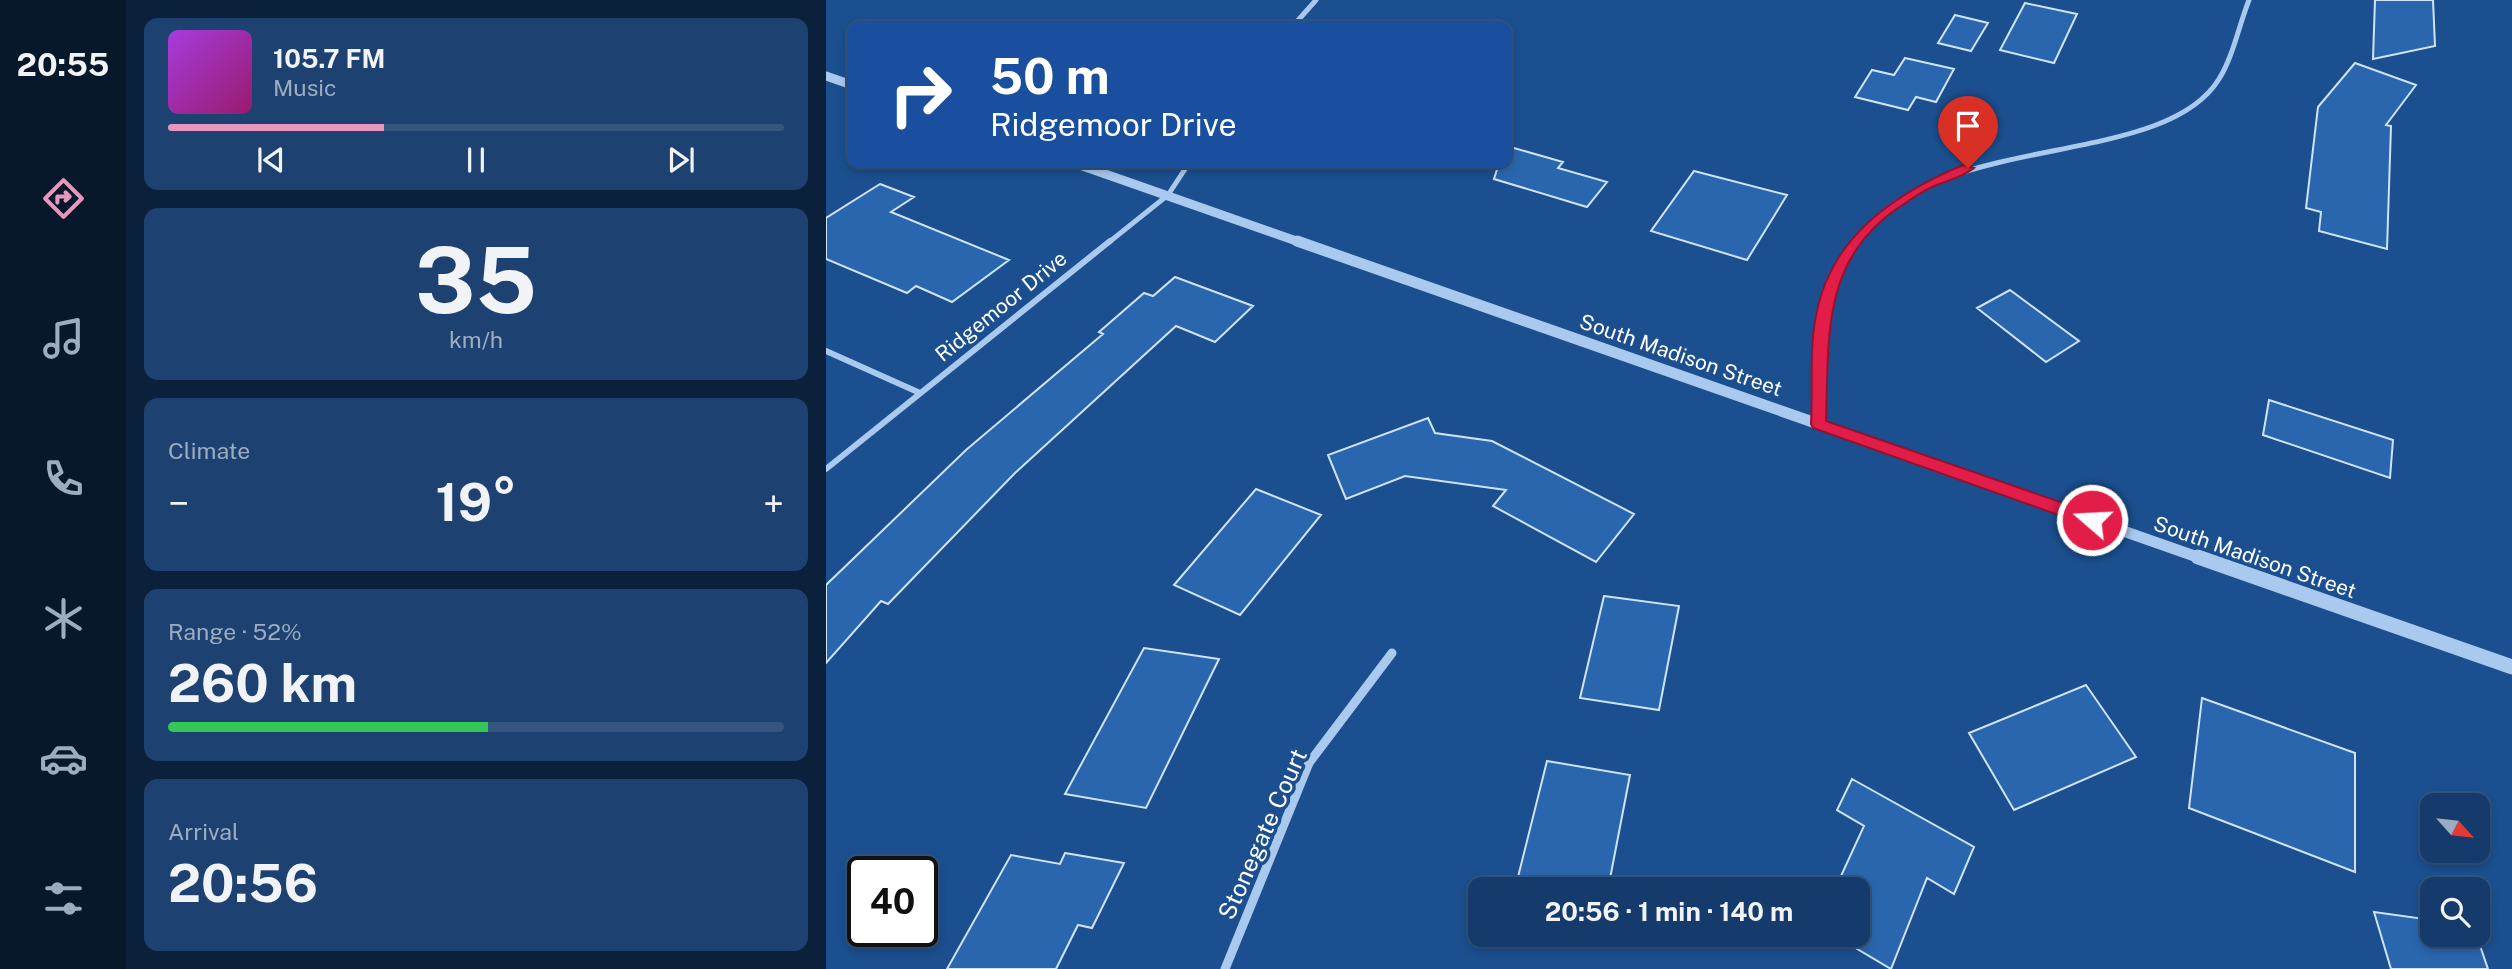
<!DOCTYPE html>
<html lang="en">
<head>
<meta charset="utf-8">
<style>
  :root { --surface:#143b6b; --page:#1d4271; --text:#f1f3f6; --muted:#9dadc1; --line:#33557e; --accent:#e797bd }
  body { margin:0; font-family:"Public Sans",sans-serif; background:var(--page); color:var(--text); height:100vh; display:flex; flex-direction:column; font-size:26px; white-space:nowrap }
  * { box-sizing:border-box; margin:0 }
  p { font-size:23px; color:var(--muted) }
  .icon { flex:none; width:38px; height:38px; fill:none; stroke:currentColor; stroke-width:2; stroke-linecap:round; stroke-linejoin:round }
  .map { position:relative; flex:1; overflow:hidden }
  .details { display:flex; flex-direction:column; gap:18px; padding:18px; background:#0b203b; width:700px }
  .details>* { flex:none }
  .banner { position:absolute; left:21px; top:21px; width:665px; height:147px; border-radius:14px; box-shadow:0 4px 10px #0003,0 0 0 2px var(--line); background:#1a4fa0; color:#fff; overflow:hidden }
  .needle { width:46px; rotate:117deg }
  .buttons { position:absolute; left:1594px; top:793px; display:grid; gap:14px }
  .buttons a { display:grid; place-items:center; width:70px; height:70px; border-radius:14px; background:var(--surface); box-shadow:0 4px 10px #0003,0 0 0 2px var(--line); font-size:35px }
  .speed { position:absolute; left:21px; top:856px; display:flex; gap:14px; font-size:35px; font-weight:700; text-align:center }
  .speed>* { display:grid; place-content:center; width:91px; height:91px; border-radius:50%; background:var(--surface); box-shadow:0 4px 10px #0003,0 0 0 2px var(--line); line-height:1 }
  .speed .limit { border:4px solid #111; border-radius:10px; background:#fff; color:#111 }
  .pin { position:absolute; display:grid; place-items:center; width:60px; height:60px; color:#fff; margin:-72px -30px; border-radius:50% 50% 50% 0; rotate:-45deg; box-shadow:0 0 7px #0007 }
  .pin .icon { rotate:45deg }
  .me { position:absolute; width:77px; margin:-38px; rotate:289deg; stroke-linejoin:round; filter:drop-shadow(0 0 5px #0008) }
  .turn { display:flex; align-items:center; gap:24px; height:147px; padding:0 28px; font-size:32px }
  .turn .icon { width:91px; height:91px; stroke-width:2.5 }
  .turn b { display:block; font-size:49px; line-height:60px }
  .big { font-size:52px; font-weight:700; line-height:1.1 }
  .details .tile { flex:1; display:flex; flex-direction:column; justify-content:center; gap:10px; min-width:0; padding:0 24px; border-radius:14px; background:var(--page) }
  .details .dial { align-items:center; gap:0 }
  .dial b { font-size:91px; line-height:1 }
  .song { display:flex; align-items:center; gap:21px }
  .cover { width:84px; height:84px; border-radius:10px; background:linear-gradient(135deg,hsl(280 70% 55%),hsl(320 70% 35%)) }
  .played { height:7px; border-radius:4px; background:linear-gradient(90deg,var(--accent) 35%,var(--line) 35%) }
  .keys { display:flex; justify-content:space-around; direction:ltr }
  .heat { display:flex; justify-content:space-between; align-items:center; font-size:38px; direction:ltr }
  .charge { height:10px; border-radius:5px; background:linear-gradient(90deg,#34c759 52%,var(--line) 0) }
  .trip { position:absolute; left:642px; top:877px; width:402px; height:70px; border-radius:14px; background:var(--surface); box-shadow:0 4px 10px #0003,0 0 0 2px var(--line); font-weight:700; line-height:70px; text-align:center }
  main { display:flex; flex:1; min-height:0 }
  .tab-bar { display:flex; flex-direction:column; width:126px; justify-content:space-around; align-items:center; background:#08182b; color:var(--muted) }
  .tab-bar .icon { width:49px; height:49px }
  .tab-bar .selected { color:var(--accent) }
  .tab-bar b { font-size:32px; color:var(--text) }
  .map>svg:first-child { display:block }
  .building { fill:#2a66ad; stroke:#cfe3fa; stroke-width:2 }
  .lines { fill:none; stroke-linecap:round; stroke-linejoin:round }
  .minor-far2 { stroke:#a9c9ee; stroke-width:5 }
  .minor-far1 { stroke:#a9c9ee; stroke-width:6 }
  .minor { stroke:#a9c9ee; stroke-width:9 }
  .tertiary-far2 { stroke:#a9c9ee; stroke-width:9 }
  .tertiary-far1 { stroke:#a9c9ee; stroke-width:11 }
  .tertiary { stroke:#a9c9ee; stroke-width:15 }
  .route { fill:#e11d48; stroke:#92132f; stroke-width:2 }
  .labels { text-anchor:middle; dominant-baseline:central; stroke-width:7; stroke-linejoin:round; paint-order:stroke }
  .street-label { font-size:21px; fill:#fff; stroke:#1b4f8f }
  .near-street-label { font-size:24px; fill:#fff; stroke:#1b4f8f }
</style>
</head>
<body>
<main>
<nav class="tab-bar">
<b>20:55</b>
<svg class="icon selected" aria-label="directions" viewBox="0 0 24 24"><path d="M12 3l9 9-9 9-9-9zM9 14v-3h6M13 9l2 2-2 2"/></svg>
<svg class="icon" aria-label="music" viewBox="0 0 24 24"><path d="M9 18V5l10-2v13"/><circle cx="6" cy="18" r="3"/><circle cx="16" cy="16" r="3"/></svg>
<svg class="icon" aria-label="phone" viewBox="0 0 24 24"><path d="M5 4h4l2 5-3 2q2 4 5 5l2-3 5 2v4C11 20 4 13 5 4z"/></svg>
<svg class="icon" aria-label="climate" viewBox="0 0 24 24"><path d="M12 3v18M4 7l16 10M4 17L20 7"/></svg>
<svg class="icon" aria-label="car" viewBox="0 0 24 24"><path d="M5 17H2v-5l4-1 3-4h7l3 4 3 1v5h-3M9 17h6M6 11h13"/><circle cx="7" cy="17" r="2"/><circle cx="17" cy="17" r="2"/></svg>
<svg class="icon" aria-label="filters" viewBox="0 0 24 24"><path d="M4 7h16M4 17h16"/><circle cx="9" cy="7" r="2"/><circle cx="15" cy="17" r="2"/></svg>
</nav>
<section class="details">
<div class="tile">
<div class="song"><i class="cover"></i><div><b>105.7 FM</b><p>Music</p></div></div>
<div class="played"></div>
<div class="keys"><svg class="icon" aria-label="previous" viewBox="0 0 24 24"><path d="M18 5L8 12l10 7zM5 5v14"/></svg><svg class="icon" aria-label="pause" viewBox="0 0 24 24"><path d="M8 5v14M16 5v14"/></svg><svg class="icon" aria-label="next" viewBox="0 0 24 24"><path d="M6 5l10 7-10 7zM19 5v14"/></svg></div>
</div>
<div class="tile dial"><b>35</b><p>km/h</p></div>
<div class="tile"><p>Climate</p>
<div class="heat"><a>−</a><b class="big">19°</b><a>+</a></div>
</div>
<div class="tile"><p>Range · 52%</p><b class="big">260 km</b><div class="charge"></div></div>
<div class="tile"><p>Arrival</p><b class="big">20:56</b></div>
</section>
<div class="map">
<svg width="1686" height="969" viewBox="0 0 1686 969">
  <rect width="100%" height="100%" fill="#1b4f8f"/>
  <path class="building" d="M1549,0h58l2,46 -62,13z
    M1199,3l52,11 -23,49 -54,-13z
    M1129,15l33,8 -17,28 -33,-8z
    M1079,58l49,11 -18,33 -20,-5 -8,13 -53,-13 17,-27 22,5z
    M1529,63l61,22 -30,40 5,1 -4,123 -68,-18 2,-19 -15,-4 12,-101z
    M681,146l56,16 -5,6 49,14 -20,25 -93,-28 5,-16h8z
    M868,171l93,24 -40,65 -96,-29z
    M54,184l34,13 -23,15 118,48 -57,42 -36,-16 -9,7 -81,-34v-41z
    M349,277l78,29 -38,36 -39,-16 -161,147 -127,131 -7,-3 -55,62v-78l140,-135 137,-116 -4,-2 45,-39 9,3z
    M1184,290l69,51 -33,21 -69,-54z
    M1443,400l124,40 -3,38 -127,-43z
    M602,418l7,15 57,8 142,73 -38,48 -103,-56 13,-16 -101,-14 -59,23 -18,-44z
    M430,489l65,26 -81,100 -66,-30z
    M778,596l75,10 -20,104 -79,-12z
    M318,648l75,11 -73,149 -81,-14z
    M1260,685l50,72 -122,53 -45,-77z
    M1376,698l153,55v119l-166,-64z
    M721,761l83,14 -22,114h-93z
    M1026,779l122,68 -20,47 -27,-16 -36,91 -59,-35h26v-45h-23l29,-63 -27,-16z
    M239,853l59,10 -32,65 -14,-3 -22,44h-109l64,-114 49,9z
    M1548,912l58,8v14h44l12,35h-97z"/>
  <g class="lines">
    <path class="minor-far2" d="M467,26l23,-26
      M282,243l60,-48 21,-32
      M1029,243c75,-115 307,-71 364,-164 14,-22 20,-54 30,-79"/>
    <path class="minor-far1" d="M0,351l94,42
      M993,424c1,-73 -5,-118 37,-183
      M0,469l284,-228"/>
    <path class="minor" d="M399,969l84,-206 83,-110"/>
    <path class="tertiary-far2" d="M0,76l26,9
      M248,163l228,80"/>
    <path class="tertiary-far1" d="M471,241l906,318"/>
    <path class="tertiary" d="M1372,557l314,110"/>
  </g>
  <path class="route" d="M1137,165l11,3c-12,10 -30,13 -44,20 -11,5 -21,13 -32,20 -77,52 -69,131 -72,213l272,94v10h-11l-274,-97 -2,-4c2,-35 -2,-74 5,-108 14,-79 78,-122 147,-151z"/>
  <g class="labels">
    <g class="street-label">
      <text transform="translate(175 306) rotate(-39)">Ridgemoor Drive</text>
      <text transform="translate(855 355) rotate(19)">South Madison Street</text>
      <text transform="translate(1429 557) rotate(19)">South Madison Street</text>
    </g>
    <g class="near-street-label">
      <text transform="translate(436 834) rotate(-66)">Stonegate Court</text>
    </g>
  </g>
</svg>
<div class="buttons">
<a><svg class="needle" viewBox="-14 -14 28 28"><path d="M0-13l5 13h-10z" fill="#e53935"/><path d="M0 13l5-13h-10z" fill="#9dadc1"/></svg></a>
<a><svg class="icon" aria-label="search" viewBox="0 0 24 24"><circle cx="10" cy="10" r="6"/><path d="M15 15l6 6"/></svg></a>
</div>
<div class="speed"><div class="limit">40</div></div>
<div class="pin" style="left:1142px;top:168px;background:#d93025"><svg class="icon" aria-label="arrive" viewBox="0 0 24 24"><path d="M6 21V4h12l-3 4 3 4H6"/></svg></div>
<svg class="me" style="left:1266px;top:520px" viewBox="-20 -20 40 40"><circle r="17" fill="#e11d48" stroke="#fff" stroke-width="3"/><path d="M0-11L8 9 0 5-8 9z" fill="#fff"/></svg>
<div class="trip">20:56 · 1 min · 140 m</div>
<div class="banner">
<div class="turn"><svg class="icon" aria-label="right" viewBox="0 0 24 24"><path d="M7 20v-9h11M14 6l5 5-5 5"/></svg><div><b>50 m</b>Ridgemoor Drive</div></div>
</div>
</div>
</main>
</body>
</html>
